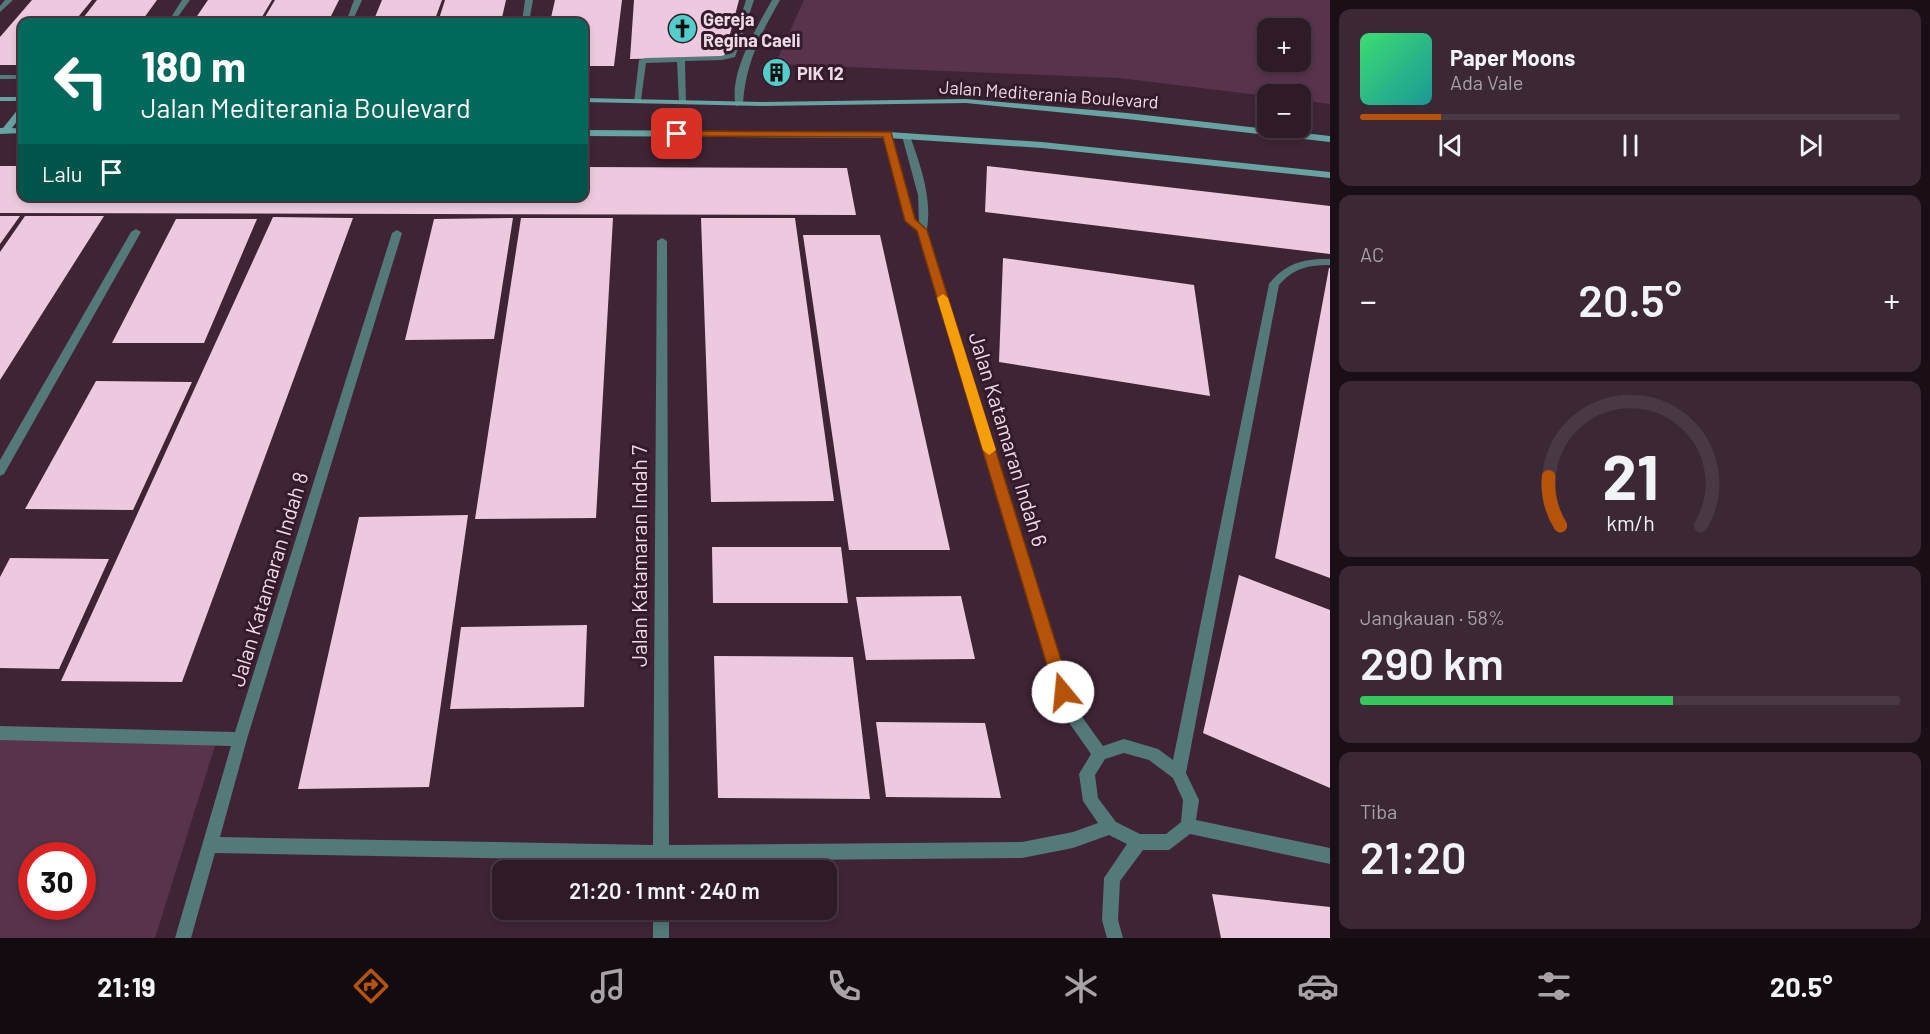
<!DOCTYPE html>
<html lang="id">
<meta charset="utf-8">
<style>
body{margin:0;font-family:Barlow,sans-serif;background:#3b2834;color:#f1f3f6;height:100vh;display:flex;flex-direction:column;font-size:22px;white-space:nowrap}
*{box-sizing:border-box;margin:0}
p{font-size:20px;color:#a7a1a8}
.icon{flex:none;width:33px;height:33px;fill:none;stroke:currentColor;stroke-width:2;stroke-linecap:round;stroke-linejoin:round}
.map{position:relative;flex:1;overflow:hidden}
.sheet{display:flex;flex-direction:column;gap:9px;padding:9px;background:#1a0f16;width:600px}
.sheet>*{flex:none}
.top-card{position:absolute;left:18px;top:18px;width:570px;height:183px;border-radius:12px;box-shadow:0 3px 9px #0003,0 0 0 2px #4a3945;background:#00695c;color:#fff;overflow:hidden}
.buttons{position:absolute;left:1257px;top:18px;display:grid;gap:12px}
.buttons a{display:grid;place-items:center;width:54px;height:54px;border-radius:12px;background:#2f1b28;box-shadow:0 3px 9px #0003,0 0 0 2px #4a3945;font-size:30px}
.speed{position:absolute;left:18px;top:842px;display:flex;gap:12px;font-size:30px;font-weight:700;text-align:center}
.speed>*{display:grid;place-content:center;width:78px;height:78px;border-radius:50%;background:#2f1b28;box-shadow:0 3px 9px #0003,0 0 0 2px #4a3945;line-height:1}
.speed .limit{border:9px solid #d22;background:#fff;color:#111}
.pin{position:absolute;display:grid;place-items:center;width:51px;height:51px;color:#fff;margin:-26px;border-radius:12px;box-shadow:0 3px 9px #0006}
.me{position:absolute;width:66px;margin:-33px;rotate:343deg;stroke-linejoin:round;filter:drop-shadow(0 0 4px #0008)}
.turn{display:flex;align-items:center;gap:21px;height:126px;padding:0 24px;font-size:27px}
.turn .icon{width:78px;height:78px;stroke-width:2.5}
.turn b{display:block;font-size:42px;line-height:51px}
.then{display:flex;align-items:center;height:57px;padding:0 24px;background:#0003;gap:12px;font-size:22px}
.big{font-size:45px;font-weight:600;line-height:1.1}
.sheet .tile{flex:1;display:flex;flex-direction:column;justify-content:center;gap:9px;min-width:0;padding:0 21px;border-radius:12px;background:#3b2834}
.sheet .dial{align-items:center;gap:0}
.dial svg{height:156px;overflow:visible;fill:none;stroke:#4a3945;stroke-width:7;stroke-linecap:round;text-anchor:middle}
.dial text{fill:#f1f3f6;stroke:none}
.song{display:flex;align-items:center;gap:18px}
.cover{width:72px;height:72px;border-radius:9px;background:linear-gradient(135deg,hsl(140 70% 55%),hsl(180 70% 35%))}
.played{height:6px;border-radius:3px;background:linear-gradient(90deg,#b45309 15%,#4a3945 15%)}
.keys{display:flex;justify-content:space-around;direction:ltr}
.heat{display:flex;justify-content:space-between;align-items:center;font-size:33px;direction:ltr}
.charge{height:9px;border-radius:4px;background:linear-gradient(90deg,#34c759 58%,#4a3945 0)}
.trip{position:absolute;left:492px;top:860px;width:345px;height:60px;border-radius:12px;background:#2f1b28;box-shadow:0 3px 9px #0003,0 0 0 2px #4a3945;font-weight:600;line-height:60px;text-align:center}
.tab-bar{display:flex;height:96px;justify-content:space-around;align-items:center;background:#130b10;color:#a7a1a8}
.tab-bar .icon{width:42px;height:42px}
.tab-bar .selected{color:#b45309}
.tab-bar b{font-size:27px;color:#f1f3f6}
main{display:flex;flex:1;min-height:0}
.map>svg:first-child{display:block}
.green{fill:#59334c;fill-rule:evenodd}
.building{fill:#ecc9de}
.lines{fill:none;stroke-linecap:round;stroke-linejoin:round}
.lane{fill:#537978;fill-rule:evenodd}
.street{fill:#537978;fill-rule:evenodd}
.secondary{fill:#65a4a2;fill-rule:evenodd}
.route{fill:#b45309;stroke:#753606;stroke-width:1.5}
.slow{fill:#f59e0b}
.labels{text-anchor:middle;dominant-baseline:central;stroke-width:6;stroke-linejoin:round;paint-order:stroke}
.far-poi-label{font-size:18px;font-weight:bold;fill:#eddbe5;stroke:#341a2b;text-anchor:start}
.far-street-label{font-size:18px;fill:#eddbe5;stroke:#341a2b}
.street-label{font-size:21px;fill:#eddbe5;stroke:#341a2b}
</style>
<main>
<div class="map">
<svg width="1330" height="938" viewBox="0 0 1330 938">
<rect width="100%" height="100%" fill="#3f2435"/>
<!-- green -->
<path class="green" d="M804,0H1330V104L1301,100L1300,94L1267,96L1119,78L775,64ZM1268,28H1300V62H1268Z
M0,736H218L155,938H0ZM32,855H82V906H32Z"/>
<!-- building -->
<path class="building" d="M32,0H92L74,22H22V65H0V37Z
M97,0H157L141,22H80Z
M208,0H272L259,22H193Z
M275,0H339L328,22H262Z
M382,0H442L434,22H373Z
M445,0H506L501,22H438Z
M555,0H622L614,66H584V22H550Z
M634,0H739L724,57L630,59Z
M766,67H785L786,78H766Z
M0,166H22V196H584V167L847,168L856,215L0,213Z
M987,166L1330,206V254L985,212Z
M0,216H20L0,244Z
M25,216H104L0,380V252Z
M273,217L353,218L182,682L61,681Z
M513,218L494,339L405,340L434,219Z
M521,218H613L596,518L475,519Z
M701,218H795L834,501L711,502Z
M176,219H257L204,343H112Z
M803,235H880L950,550H849Z
M1003,258L1194,285L1210,396L999,362Z
M1329,268H1330V578L1275,558Z
M96,381L192,382L133,510L25,509Z
M468,515L429,787L298,789L359,517Z
M712,547H841L848,603H713Z
M10,558L109,559L59,669L0,668V577Z
M1239,575L1330,610V788L1203,733Z
M961,596L975,659L866,660L856,597Z
M587,625L584,707L450,709L461,627Z
M714,656L853,657L870,799L718,798Z
M876,722L985,723L1001,798L886,797Z
M1212,894L1330,907V938H1221Z"/>
<g class="lines">
<!-- lane -->
<path class="lane" d="M746,0H754L735,57L722,60L685,61L686,104L679,102L677,62L646,63L641,100L634,102L639,60L646,58L721,56L729,54Z
M772,0H780C761,33 745,65 743,104L736,106C728,74 757,27 772,0Z"/>
<!-- street -->
<path class="street" d="M5,0H13L0,12V6Z
M182,0H190L174,22H168Z
M354,0H362L352,22H346Z
M525,0H533L529,22H522Z
M0,75H22V79H0Z
M888,132L892,135L914,220L919,223L918,195L902,136L906,133L910,136C921,167 932,197 927,230L1070,692L1080,714L1103,746L1124,739L1158,749L1173,760L1269,284C1285,263 1305,258 1330,259V265C1308,265 1294,268 1279,285L1186,773L1199,800L1196,820L1330,848V864L1190,834L1169,850H1143L1120,881L1118,920L1123,938H1107L1102,920L1104,878L1127,844L1109,835L1073,848L1022,858L669,861V870H653V861L215,853L191,938H175L231,746L0,740V726L235,732L392,233L397,230L402,233L247,739L220,837L653,845L657,241L662,238L667,241L669,845L1022,842L1073,832L1098,823L1083,801L1079,774L1091,754L1070,724L1056,692L918,231L905,221L884,135ZM1124,753L1149,760L1173,778L1183,800L1181,822L1166,834H1140L1116,822L1098,798L1095,775L1105,759Z
M136,229L141,232L4,474L0,476V460L131,232Z
M653,909H669V938H653Z"/>
<!-- secondary -->
<path class="secondary" d="M0,97H22V101H0Z
M584,98L762,102L966,99L1127,113L1330,136V142L1127,119L966,103L762,106L584,102Z
M19,108H22V115L12,128L22,129V133L0,134V128H3Z
M584,130L888,132L1042,142L1330,172V178L1042,148L888,138L584,136Z"/>
</g>
<!-- route -->
<path class="route" d="M677,131L891,132L915,219L927,230L1071,692L1069,697L1063,699L1058,697L1055,692L917,231L905,221L883,137L674,136V132Z"/>
<!-- slow -->
<path class="slow" d="M943,294L948,298L996,450L989,455L983,450L937,298Z"/>
<!-- icons -->
<defs>
<symbol id="church-disc" viewBox="-11 -11 22 22"><circle r="9.5" fill="#53cdca" stroke="#341a2b"/><path d="M-1.2-6h2.4v3.5h3.3v2.4h-3.3V6h-2.4V-.1h-3.3v-2.4h3.3Z" fill="#111"/></symbol>
<symbol id="building-disc" viewBox="-11 -11 22 22"><circle r="9.5" fill="#53cdca" stroke="#341a2b"/><path d="M-4-6H4V6H1V3H-1V6H-4ZM-2.5-4.3h1.7v1.8h-1.7ZM.8-4.3h1.7v1.8H.8ZM-2.5-1h1.7V.8h-1.7ZM.8-1h1.7V.8H.8Z" fill="#111"/></symbol>
</defs>
<g fill-rule="evenodd">
<use href="#church-disc" x="666" y="12" width="33" height="33"/>
<use href="#building-disc" x="760" y="56" width="33" height="33"/>
</g>
<g class="labels">
<!-- far-poi labels -->
<g class="far-poi-label">
<text x="703" y="19">Gereja<tspan x="703" dy="21">Regina Caeli</tspan></text>
<text x="797" y="73">PIK 12</text>
</g>
<!-- far-street labels -->
<g class="far-street-label">
<text transform="translate(1049 94) rotate(4)">Jalan Mediterania Boulevard</text>
</g>
<!-- street labels -->
<g class="street-label">
<text transform="translate(1009 439) rotate(73)">Jalan Katamaran Indah 6</text>
<text transform="translate(638 556) rotate(-90)">Jalan Katamaran Indah 7</text>
<text transform="translate(268 579) rotate(-73)">Jalan Katamaran Indah 8</text>
</g>
</g>
</svg>
<div class="buttons">
<a>+</a>
<a>−</a>
</div>
<div class="speed"><div class="limit">30</div></div>
<div class="pin" style="left:677px;top:134px;background:#d93025"><svg class="icon" aria-label="arrive" viewBox="0 0 24 24"><path d="M6 21V4h12l-3 4 3 4H6"/></svg></div>
<svg class="me" style="left:1063px;top:692px" viewBox="-20 -20 40 40"><circle r="19" fill="#fff"/><path d="M0-13L10 11 0 6-10 11z" fill="#b45309"/></svg>
<div class="trip">21:20 · 1 mnt · 240 m</div>
<div class="top-card">
<div class="turn"><svg class="icon" aria-label="left" viewBox="0 0 24 24"><path d="M17 20v-9H6M10 6l-5 5 5 5"/></svg><div><b>180 m</b>Jalan Mediterania Boulevard</div></div>
<div class="then">Lalu<svg class="icon" aria-label="arrive" viewBox="0 0 24 24"><path d="M6 21V4h12l-3 4 3 4H6"/></svg></div>
</div>
</div>
<section class="sheet">
<div class="tile">
<div class="song"><i class="cover"></i><div><b>Paper Moons</b><p>Ada Vale</p></div></div>
<div class="played"></div>
<div class="keys"><svg class="icon" aria-label="previous" viewBox="0 0 24 24"><path d="M18 5L8 12l10 7zM5 5v14"/></svg><svg class="icon" aria-label="pause" viewBox="0 0 24 24"><path d="M8 5v14M16 5v14"/></svg><svg class="icon" aria-label="next" viewBox="0 0 24 24"><path d="M6 5l10 7-10 7zM19 5v14"/></svg></div>
</div>
<div class="tile"><p>AC</p>
<div class="heat"><a>−</a><b class="big">20.5°</b><a>+</a></div>
</div>
<div class="tile dial"><svg viewBox="0 0 100 80">
<path d="M14 69A42 42 0 1 1 86 69"/>
<path d="M14 69A42 42 0 0 1 8 44" stroke="#b45309"/>
<text x="50" y="56" font-size="32" font-weight="700">21</text>
<text x="50" y="72" font-size="11">km/h</text>
</svg></div>
<div class="tile"><p>Jangkauan · 58%</p><b class="big">290 km</b><div class="charge"></div></div>
<div class="tile"><p>Tiba</p><b class="big">21:20</b></div>
</section>
</main>
<nav class="tab-bar">
<b>21:19</b>
<svg class="icon selected" aria-label="directions" viewBox="0 0 24 24"><path d="M12 3l9 9-9 9-9-9zM9 14v-3h6M13 9l2 2-2 2"/></svg>
<svg class="icon" aria-label="music" viewBox="0 0 24 24"><path d="M9 18V5l10-2v13"/><circle cx="6" cy="18" r="3"/><circle cx="16" cy="16" r="3"/></svg>
<svg class="icon" aria-label="phone" viewBox="0 0 24 24"><path d="M5 4h4l2 5-3 2q2 4 5 5l2-3 5 2v4C11 20 4 13 5 4z"/></svg>
<svg class="icon" aria-label="climate" viewBox="0 0 24 24"><path d="M12 3v18M4 7l16 10M4 17L20 7"/></svg>
<svg class="icon" aria-label="car" viewBox="0 0 24 24"><path d="M5 17H2v-5l4-1 3-4h7l3 4 3 1v5h-3M9 17h6M6 11h13"/><circle cx="7" cy="17" r="2"/><circle cx="17" cy="17" r="2"/></svg>
<svg class="icon" aria-label="filters" viewBox="0 0 24 24"><path d="M4 7h16M4 17h16"/><circle cx="9" cy="7" r="2"/><circle cx="15" cy="17" r="2"/></svg>
<b>20.5°</b>
</nav>
